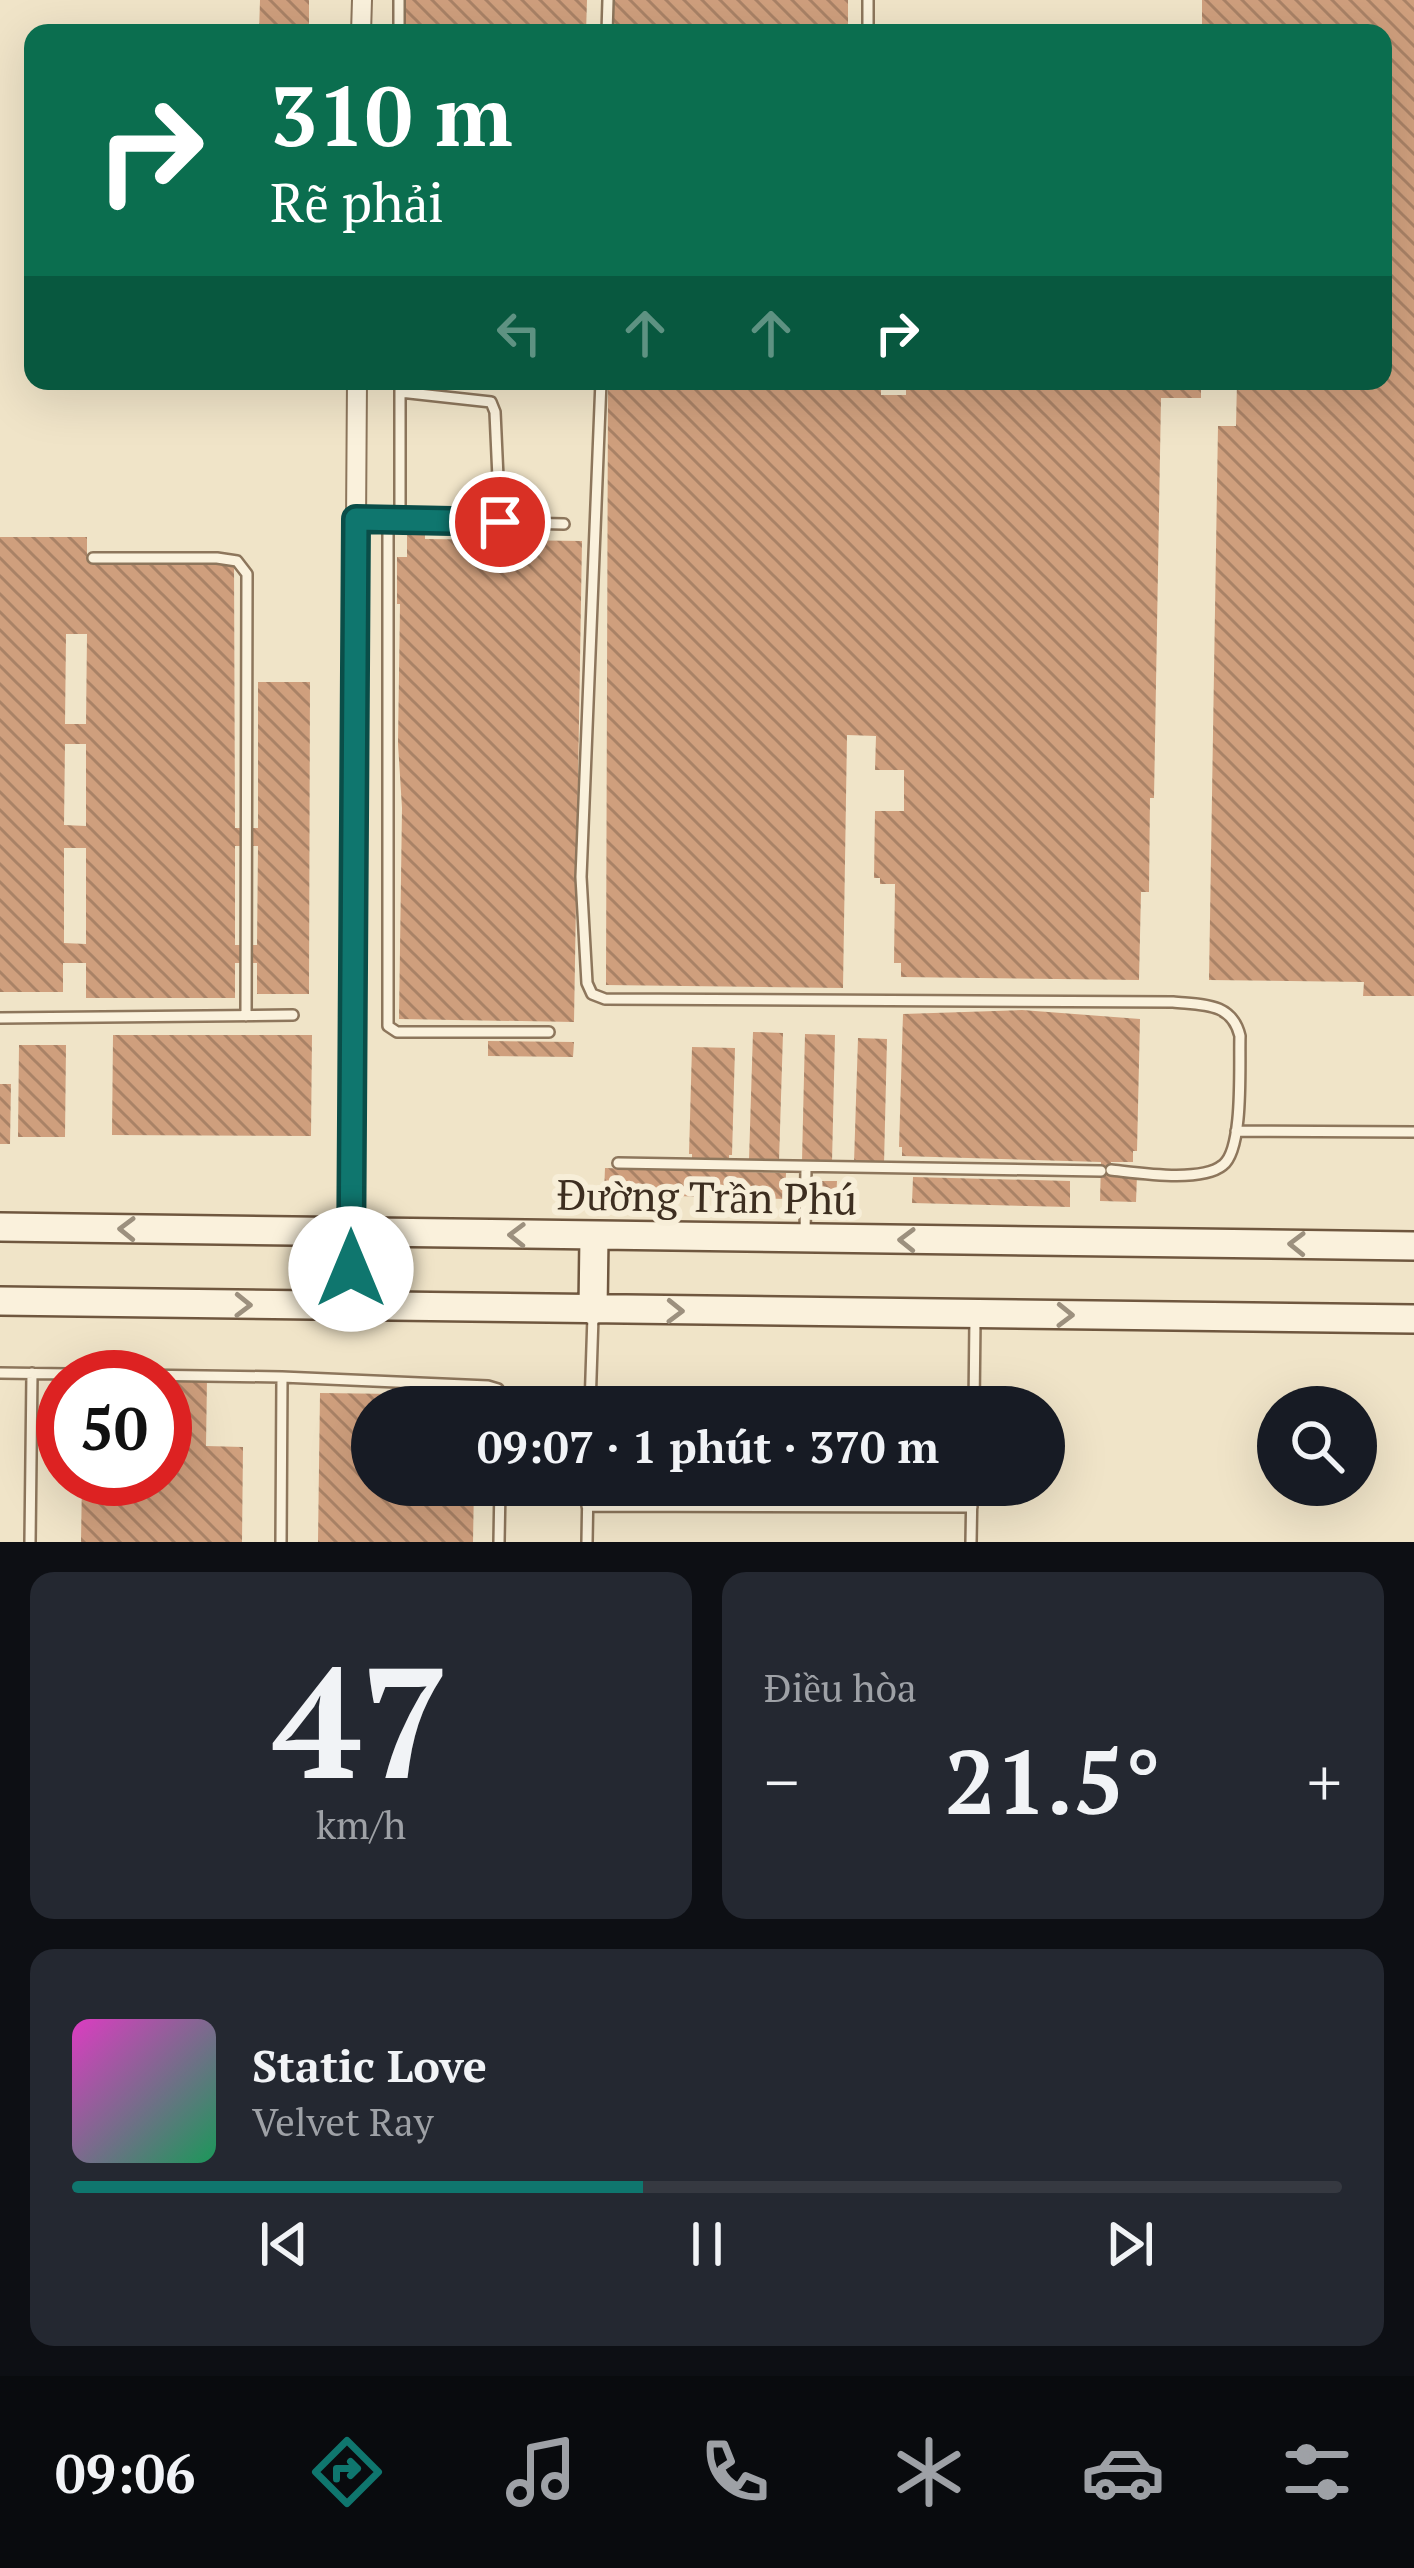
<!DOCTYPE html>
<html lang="vi">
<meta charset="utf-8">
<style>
body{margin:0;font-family:"PT Serif",serif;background:#242831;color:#f1f3f6;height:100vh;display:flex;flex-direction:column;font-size:45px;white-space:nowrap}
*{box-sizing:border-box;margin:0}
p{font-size:39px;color:#9ea1a6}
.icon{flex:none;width:66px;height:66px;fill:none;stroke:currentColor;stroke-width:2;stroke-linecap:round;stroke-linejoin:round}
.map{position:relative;height:1542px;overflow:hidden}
.details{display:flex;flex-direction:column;gap:30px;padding:30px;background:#0d0f14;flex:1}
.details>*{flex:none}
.banner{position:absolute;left:24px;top:24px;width:1368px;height:366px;border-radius:24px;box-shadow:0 12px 48px #0002;background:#0b6e4f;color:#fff;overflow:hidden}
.buttons{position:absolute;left:1257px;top:1386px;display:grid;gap:24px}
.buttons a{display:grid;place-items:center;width:120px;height:120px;border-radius:50%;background:#171b24;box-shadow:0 12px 48px #0002;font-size:60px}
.speed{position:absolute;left:36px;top:1350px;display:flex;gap:24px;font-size:60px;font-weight:700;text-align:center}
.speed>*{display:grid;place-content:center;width:156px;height:156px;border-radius:50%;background:#171b24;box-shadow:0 12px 48px #0002;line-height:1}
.speed .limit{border:18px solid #d22;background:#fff;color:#111}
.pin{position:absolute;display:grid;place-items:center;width:102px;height:102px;color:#fff;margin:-51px;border:6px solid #fff;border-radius:50%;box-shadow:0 3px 12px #0007}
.me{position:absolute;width:132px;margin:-66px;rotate:0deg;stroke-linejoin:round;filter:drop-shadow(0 0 9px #0008)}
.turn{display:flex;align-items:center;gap:42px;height:252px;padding:0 48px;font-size:54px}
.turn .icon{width:156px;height:156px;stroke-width:2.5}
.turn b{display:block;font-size:84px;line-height:102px}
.lanes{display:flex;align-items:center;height:114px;padding:0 48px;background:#0003;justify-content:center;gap:60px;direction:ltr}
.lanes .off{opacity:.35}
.big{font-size:90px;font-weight:600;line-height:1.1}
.details .tile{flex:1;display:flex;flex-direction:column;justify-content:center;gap:18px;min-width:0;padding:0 42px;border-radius:24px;background:#242831}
.details .dial{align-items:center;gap:0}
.dial b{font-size:156px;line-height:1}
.song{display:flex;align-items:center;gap:36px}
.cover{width:144px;height:144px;border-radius:18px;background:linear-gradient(135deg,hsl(310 70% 55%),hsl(150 70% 35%))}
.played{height:12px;border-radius:6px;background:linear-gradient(90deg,#0f766e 45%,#363941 45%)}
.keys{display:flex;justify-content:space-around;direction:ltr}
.heat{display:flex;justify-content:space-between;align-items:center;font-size:66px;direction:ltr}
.details .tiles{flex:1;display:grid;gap:30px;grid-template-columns:1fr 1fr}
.tile:last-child{grid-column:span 2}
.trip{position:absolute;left:351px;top:1386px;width:714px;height:120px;border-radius:60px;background:#171b24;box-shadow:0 12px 48px #0002;font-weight:600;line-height:120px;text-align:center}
.menu{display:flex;height:192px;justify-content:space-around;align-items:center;background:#090b0e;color:#9ea1a6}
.menu .icon{width:84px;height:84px}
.menu .active{color:#0f766e}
.menu b{font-size:54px;color:#f1f3f6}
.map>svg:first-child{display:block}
.building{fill:url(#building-back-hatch);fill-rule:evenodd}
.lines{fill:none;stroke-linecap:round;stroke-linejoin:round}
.lane-casing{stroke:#8d765c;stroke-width:14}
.street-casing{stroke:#8d765c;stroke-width:22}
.secondary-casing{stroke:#6f573f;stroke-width:32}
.lane{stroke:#faf1dc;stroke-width:9}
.street{stroke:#faf1dc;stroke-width:18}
.secondary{stroke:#faf1dc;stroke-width:27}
.oneway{stroke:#9c907e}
.route-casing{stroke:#0a4d48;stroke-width:30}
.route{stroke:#0f766e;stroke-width:21}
.labels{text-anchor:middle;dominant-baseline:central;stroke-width:12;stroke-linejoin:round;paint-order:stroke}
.street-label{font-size:42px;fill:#3d2e20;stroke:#f7eed8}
</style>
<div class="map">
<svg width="1414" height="1542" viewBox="0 0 1414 1542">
<defs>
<pattern id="building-back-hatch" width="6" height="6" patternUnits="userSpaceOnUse" patternTransform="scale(3)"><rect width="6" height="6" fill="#cf9f7d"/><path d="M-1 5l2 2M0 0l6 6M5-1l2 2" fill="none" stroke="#a98266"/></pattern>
</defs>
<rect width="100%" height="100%" fill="#f0e4c8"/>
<!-- building -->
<path class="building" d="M260,0H309V33H259Z
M402,0H587L586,33H401Z
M611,0H848V33H611Z
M1202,0H1414V996H1363L1364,982L1209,980L1218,426H1236L1237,381H1383V33H1202Z
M608,381H881V395H906V381H1161V385L1201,386V398H1161L1154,798H1150L1149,892H1141L1139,980L901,977V963H894L895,884H880V878H874L875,811H904V770H875L876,736L847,735L843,988L606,985Z
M407,532H425V539L582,541L574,1022L399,1019L402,808L398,744L400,604H397V557H407Z
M0,537H87V561L234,563L235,828H258V682H310L309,994H257V963H235V998H86V963H63V992H0ZM66,634H87L86,724H65ZM65,744H86V826L64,825ZM235,846H258L257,945H235ZM64,848H86V944L64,943Z
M1022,1010L1140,1019L1137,1151H1133V1162H1111V1175H1137L1136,1202L1100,1201L1101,1162L902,1156V1147H899L903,1014Z
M753,1032L783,1033L779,1161L749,1160Z
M805,1034L835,1035L832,1162L802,1161Z
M113,1035H312L311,1136L112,1135Z
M858,1038L887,1039L884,1164L854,1163Z
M488,1041L574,1042L573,1057L488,1056Z
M19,1045H66L65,1137H18Z
M692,1047L735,1048L732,1155H729V1160L692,1159V1154H689Z
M0,1084H11L10,1144H0Z
M605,1168L786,1173L785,1199L604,1194Z
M913,1177L1070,1181V1207L912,1203Z
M815,1181H837L836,1200L814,1199Z
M166,1379H207L206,1446L243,1447L242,1542H81L82,1479H165Z
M320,1393L475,1395V1407H372V1485H474L473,1542H318Z"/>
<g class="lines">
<defs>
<path id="lane" d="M399,0V33
M607,33L608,0
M868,33V0
M400,381V520
M601,381L581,877L587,983L592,994L605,999L1173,1002C1202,1005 1232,1002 1240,1036C1239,1064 1244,1149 1223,1165C1201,1183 1139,1173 1111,1170
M400,392L491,402L495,412L500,522
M356,519L564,524
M388,520V1026L397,1032H549
M93,558H217L237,561L247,574L246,1016
M0,1018L293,1015
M1236,1131L1414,1132
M618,1163L1101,1171
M805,1235L806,1168
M0,1373L282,1377
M590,1407L593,1316
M974,1407L975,1319
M587,1506L972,1507
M30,1542L32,1373
M281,1542L282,1377L488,1386L498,1389L502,1407
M499,1542L500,1485
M587,1542L588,1485
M971,1542L972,1485"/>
<path id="street" d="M361,33L362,0
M351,1232L357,381"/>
<path id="secondary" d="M0,1227L1414,1246
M0,1301L1414,1319
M351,1306V1232
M593,1310L594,1237"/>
</defs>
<!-- lane casing -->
<use href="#lane" class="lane-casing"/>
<!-- street casing -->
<use href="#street" class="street-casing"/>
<!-- secondary casing -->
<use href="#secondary" class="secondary-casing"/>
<!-- lane -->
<use href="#lane" class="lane"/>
<!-- street -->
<use href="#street" class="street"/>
<!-- secondary -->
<use href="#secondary" class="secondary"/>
</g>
<!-- one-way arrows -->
<defs><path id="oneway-chevron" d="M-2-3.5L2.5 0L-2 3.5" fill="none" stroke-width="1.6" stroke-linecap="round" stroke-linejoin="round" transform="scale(3)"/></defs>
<g class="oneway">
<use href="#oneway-chevron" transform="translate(127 1229) rotate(-179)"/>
<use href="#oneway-chevron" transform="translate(517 1235) rotate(-179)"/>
<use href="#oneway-chevron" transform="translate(907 1240) rotate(-179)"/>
<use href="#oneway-chevron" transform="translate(1297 1244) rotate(-179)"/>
<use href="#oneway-chevron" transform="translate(243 1305) rotate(1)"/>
<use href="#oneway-chevron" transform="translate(675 1311) rotate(1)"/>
<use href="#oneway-chevron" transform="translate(1065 1315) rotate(1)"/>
</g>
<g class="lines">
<defs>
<path id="route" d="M351,1269L356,519L500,522"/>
</defs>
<!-- route casing -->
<use href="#route" class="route-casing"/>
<!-- route -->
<use href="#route" class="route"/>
</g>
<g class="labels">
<!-- street labels -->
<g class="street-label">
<text transform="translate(707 1196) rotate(1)">Đường Trần Phú</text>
</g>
</g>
</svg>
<div class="buttons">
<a><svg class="icon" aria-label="search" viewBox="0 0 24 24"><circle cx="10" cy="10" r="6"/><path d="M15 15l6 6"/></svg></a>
</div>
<div class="speed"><div class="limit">50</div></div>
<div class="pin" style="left:500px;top:522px;background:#d93025"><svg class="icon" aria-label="arrive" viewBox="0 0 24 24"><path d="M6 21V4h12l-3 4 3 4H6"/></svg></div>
<svg class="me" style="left:351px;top:1269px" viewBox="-20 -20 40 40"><circle r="19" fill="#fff"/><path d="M0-13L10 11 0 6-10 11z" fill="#0f766e"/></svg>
<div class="trip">09:07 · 1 phút · 370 m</div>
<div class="banner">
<div class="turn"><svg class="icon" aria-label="right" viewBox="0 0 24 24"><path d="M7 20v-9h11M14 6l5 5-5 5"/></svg><div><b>310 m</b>Rẽ phải</div></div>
<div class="lanes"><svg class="icon off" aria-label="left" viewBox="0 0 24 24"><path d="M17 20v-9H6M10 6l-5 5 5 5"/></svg><svg class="icon off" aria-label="ahead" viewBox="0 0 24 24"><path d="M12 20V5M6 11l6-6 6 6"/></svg><svg class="icon off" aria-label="ahead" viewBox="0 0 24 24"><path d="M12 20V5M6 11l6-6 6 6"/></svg><svg class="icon" aria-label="right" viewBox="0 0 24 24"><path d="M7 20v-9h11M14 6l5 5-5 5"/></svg></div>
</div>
</div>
<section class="details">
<div class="tiles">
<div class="tile dial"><b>47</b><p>km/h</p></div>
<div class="tile"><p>Điều hòa</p>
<div class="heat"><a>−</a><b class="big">21.5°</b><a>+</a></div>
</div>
<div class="tile">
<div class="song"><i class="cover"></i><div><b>Static Love</b><p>Velvet Ray</p></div></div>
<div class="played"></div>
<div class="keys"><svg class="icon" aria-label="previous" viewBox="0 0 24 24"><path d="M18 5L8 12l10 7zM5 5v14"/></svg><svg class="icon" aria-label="pause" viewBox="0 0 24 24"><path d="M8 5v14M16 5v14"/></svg><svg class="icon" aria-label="next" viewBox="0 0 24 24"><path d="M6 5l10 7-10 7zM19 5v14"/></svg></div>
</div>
</div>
</section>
<nav class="menu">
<b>09:06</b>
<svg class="icon active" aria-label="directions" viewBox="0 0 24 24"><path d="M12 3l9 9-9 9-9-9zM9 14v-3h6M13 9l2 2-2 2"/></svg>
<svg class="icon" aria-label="music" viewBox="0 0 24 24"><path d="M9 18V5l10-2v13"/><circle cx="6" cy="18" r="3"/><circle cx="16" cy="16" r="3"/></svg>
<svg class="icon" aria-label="phone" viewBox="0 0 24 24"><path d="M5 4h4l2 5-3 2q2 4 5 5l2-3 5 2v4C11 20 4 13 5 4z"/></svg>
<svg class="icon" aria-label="climate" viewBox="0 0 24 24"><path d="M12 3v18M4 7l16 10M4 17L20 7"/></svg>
<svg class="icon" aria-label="car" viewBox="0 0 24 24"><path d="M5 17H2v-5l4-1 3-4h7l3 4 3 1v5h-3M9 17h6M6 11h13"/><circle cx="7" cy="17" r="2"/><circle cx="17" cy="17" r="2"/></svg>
<svg class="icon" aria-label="filters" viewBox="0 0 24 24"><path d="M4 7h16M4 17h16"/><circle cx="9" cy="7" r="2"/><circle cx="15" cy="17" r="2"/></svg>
</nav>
